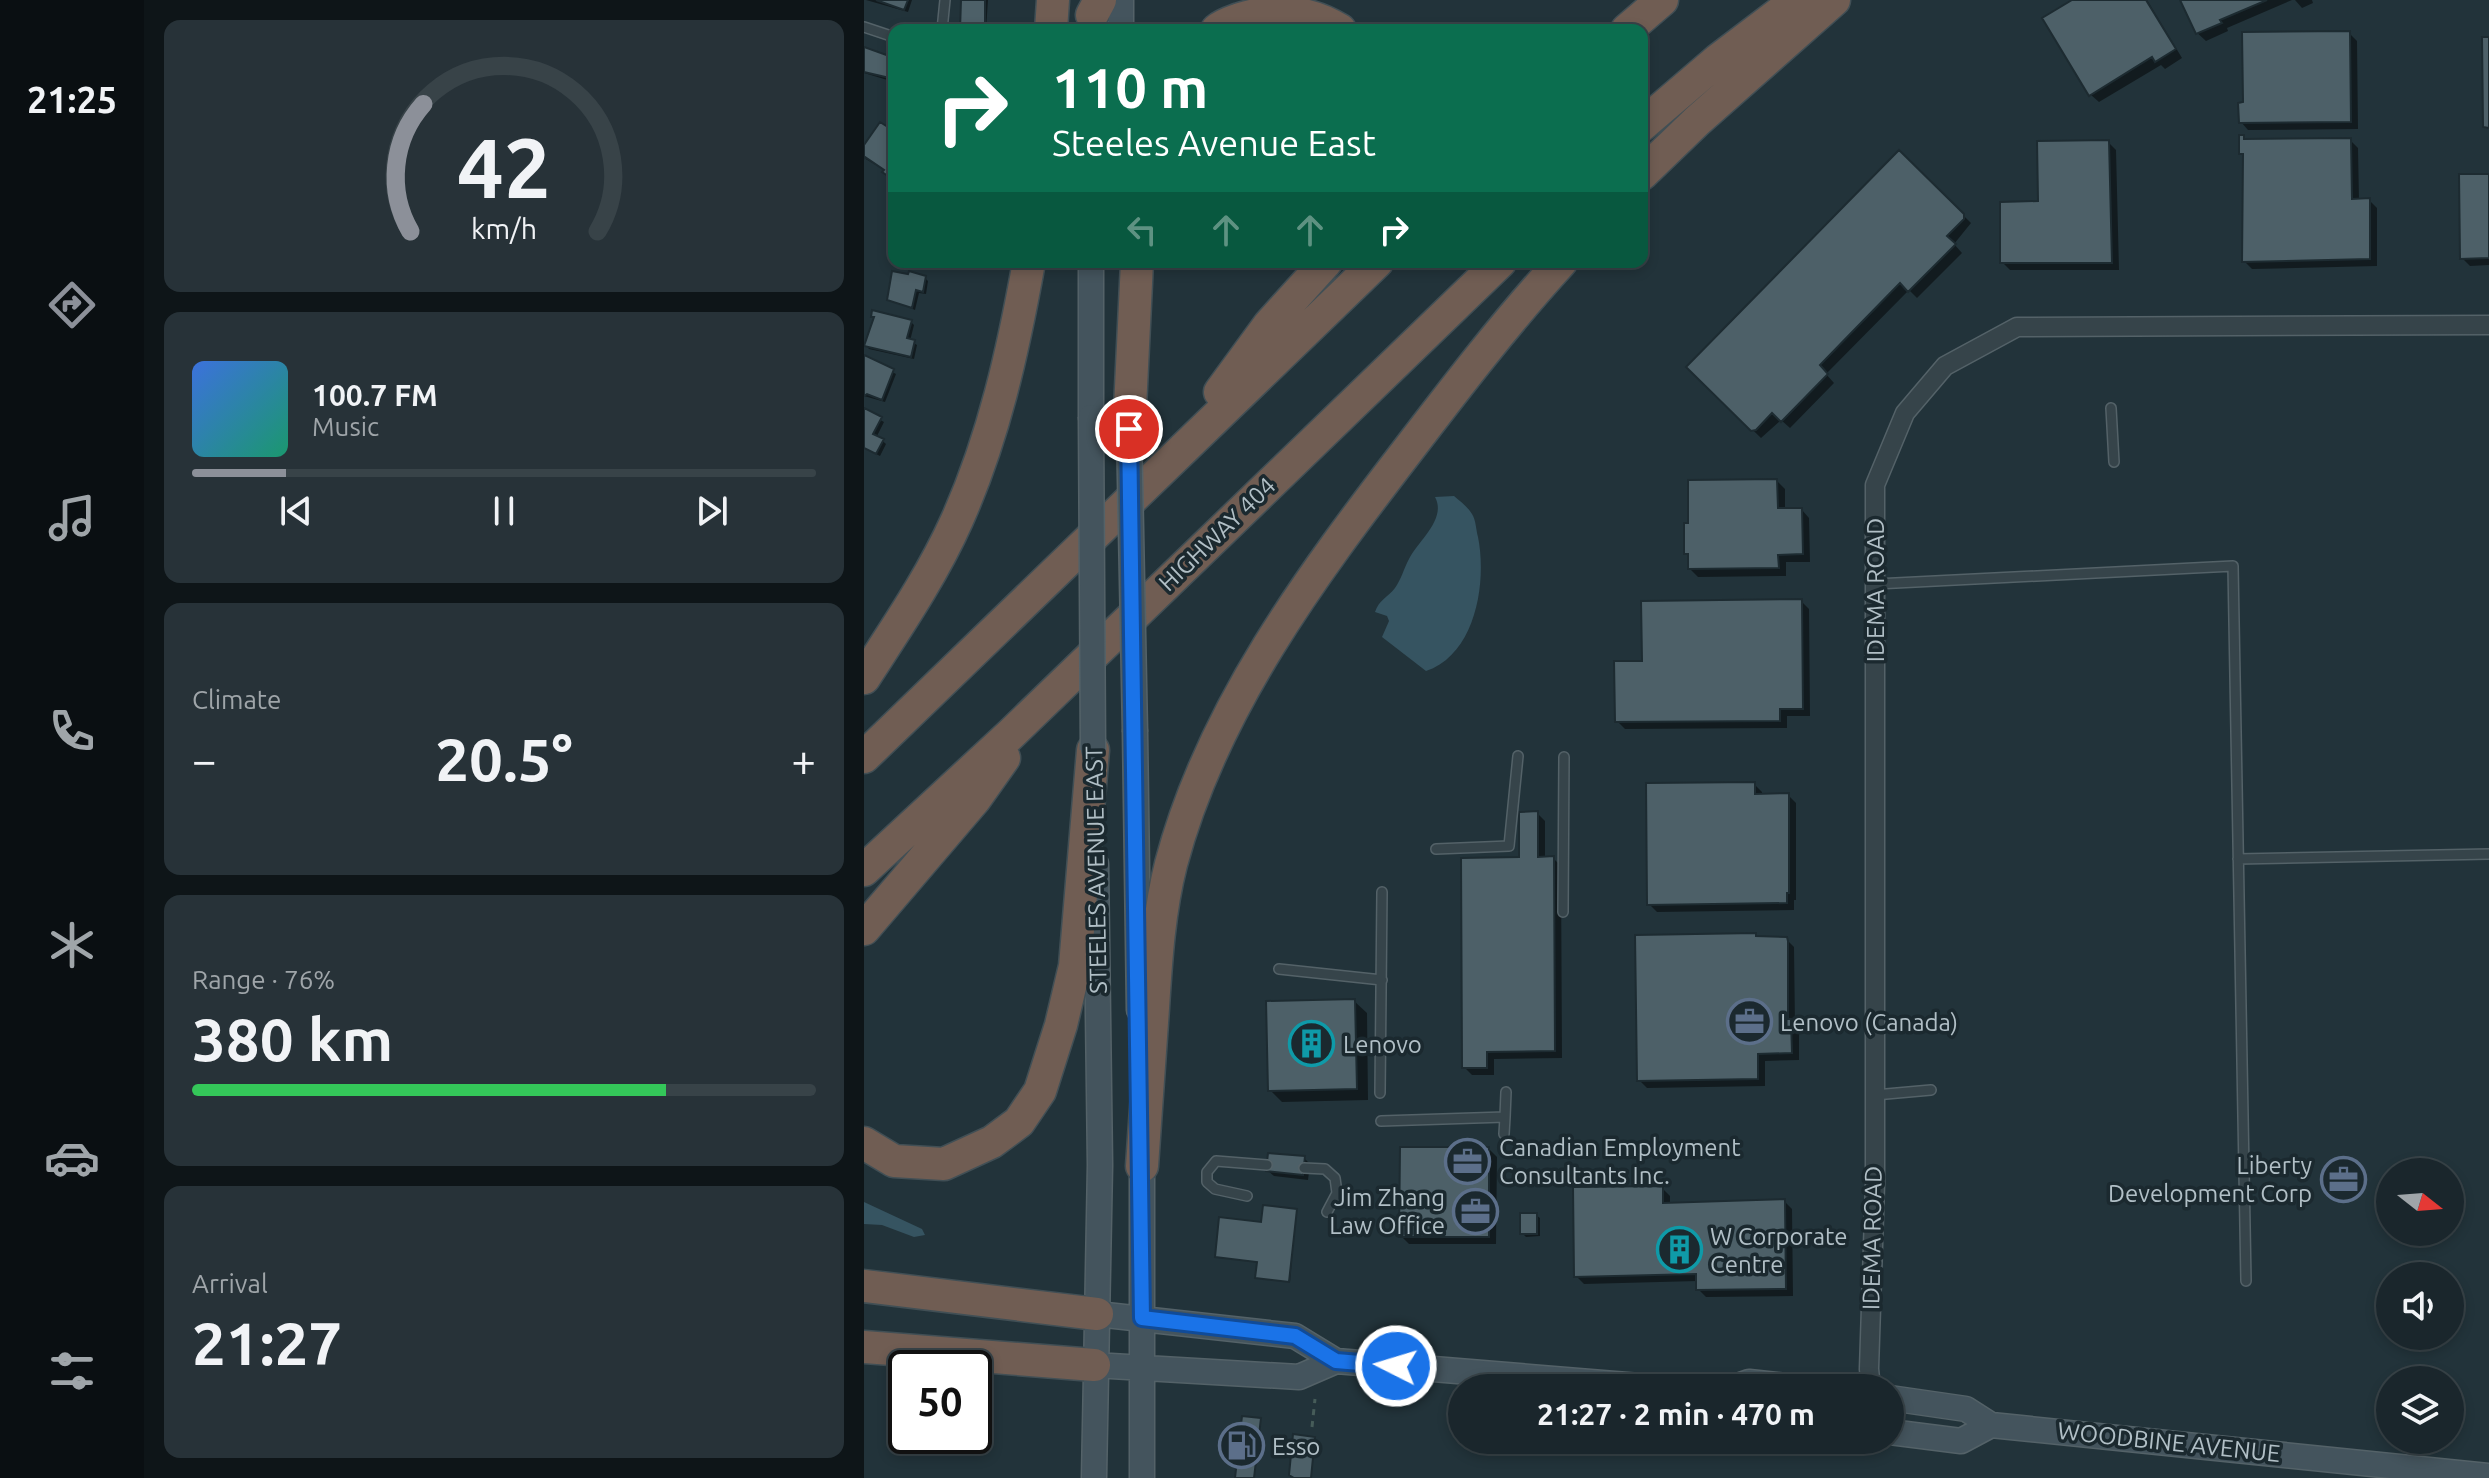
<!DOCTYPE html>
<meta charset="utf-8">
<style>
body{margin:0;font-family:Ubuntu,sans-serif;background:#273238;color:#f1f3f6;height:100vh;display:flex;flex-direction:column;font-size:30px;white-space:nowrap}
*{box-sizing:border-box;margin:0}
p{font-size:26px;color:#9fa5a9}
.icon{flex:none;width:44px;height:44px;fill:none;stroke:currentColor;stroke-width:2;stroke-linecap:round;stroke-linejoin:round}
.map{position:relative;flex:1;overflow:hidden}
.sheet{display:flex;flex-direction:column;gap:20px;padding:20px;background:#0e1518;width:720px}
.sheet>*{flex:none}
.hud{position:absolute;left:24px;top:24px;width:760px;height:244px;border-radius:16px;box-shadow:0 4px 12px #0003,0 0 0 2px #384348;background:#0b6e4f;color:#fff;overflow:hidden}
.needle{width:52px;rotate:107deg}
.buttons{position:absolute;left:1512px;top:1158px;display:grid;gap:16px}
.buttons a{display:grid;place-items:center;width:88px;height:88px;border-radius:50%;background:#1a262c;box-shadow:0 4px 12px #0003,0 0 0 2px #384348;font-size:40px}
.speed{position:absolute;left:24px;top:1350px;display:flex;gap:16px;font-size:40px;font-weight:700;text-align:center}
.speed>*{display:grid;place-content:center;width:104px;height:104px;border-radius:50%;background:#1a262c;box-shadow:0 4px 12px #0003,0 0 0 2px #384348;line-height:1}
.speed .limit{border:4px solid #111;border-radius:12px;background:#fff;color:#111}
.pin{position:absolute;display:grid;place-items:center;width:68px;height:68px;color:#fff;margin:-34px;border:4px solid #fff;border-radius:50%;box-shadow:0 2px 8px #0007}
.me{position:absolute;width:88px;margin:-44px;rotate:275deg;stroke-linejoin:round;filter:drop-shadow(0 0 6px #0008)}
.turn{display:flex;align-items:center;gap:28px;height:168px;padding:0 32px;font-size:36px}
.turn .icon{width:104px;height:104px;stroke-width:2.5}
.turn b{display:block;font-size:56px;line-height:68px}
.lanes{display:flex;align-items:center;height:76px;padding:0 32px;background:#0003;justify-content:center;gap:40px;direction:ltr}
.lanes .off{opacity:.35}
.big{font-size:60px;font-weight:600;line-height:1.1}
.sheet .tile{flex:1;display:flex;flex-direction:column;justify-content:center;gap:12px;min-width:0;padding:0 28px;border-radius:16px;background:#273238}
.sheet .dial{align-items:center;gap:0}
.dial svg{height:208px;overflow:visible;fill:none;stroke:#384348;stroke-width:7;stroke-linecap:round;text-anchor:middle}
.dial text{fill:#f1f3f6;stroke:none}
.song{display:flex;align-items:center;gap:24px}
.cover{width:96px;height:96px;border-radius:12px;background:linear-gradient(135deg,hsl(220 70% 55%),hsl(160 70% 35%))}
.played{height:8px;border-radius:4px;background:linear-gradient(90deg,#8c9099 15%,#384348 15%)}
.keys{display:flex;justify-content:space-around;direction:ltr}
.heat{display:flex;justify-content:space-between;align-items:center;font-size:44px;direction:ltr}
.charge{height:12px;border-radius:6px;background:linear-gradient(90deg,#34c759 76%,#384348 0)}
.trip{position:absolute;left:584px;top:1374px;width:456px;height:80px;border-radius:40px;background:#1a262c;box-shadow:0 4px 12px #0003,0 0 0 2px #384348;font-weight:600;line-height:80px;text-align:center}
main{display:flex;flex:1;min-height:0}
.dock{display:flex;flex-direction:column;width:144px;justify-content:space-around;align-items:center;background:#0a0f12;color:#9fa5a9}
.dock .icon{width:56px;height:56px}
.dock .selected{color:#8c9099}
.dock b{font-size:36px;color:#f1f3f6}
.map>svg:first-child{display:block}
.water{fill:#365461}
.shadow{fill:#0007}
.building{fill:#4d6068;stroke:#1d2b31;stroke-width:2}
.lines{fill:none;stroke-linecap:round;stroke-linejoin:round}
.service-casing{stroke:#546268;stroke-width:12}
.minor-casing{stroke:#546268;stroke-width:21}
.secondary-casing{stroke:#546268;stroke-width:27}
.motorway-casing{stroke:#414f55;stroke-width:35}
.path{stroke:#465c59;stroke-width:3;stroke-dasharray:6 6;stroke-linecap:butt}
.service{stroke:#36444a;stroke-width:9}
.minor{stroke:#36444a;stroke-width:18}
.secondary{stroke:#44545d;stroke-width:24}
.motorway{stroke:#705d53;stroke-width:32}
.secondary-bridge-casing{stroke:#546268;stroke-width:27;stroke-linecap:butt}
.secondary-bridge{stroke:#44545d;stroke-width:24}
.route-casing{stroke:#114b97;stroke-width:20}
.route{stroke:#1a73e8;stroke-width:14}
.labels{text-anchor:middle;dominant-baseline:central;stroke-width:7;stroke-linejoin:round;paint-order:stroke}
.street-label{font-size:24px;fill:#b1bfc6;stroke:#1b292f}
.poi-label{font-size:24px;fill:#b1bfc6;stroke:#1b292f;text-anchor:start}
</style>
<main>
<nav class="dock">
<b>21:25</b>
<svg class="icon selected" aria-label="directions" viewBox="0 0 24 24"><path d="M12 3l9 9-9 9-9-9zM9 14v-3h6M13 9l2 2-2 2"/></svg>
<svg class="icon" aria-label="music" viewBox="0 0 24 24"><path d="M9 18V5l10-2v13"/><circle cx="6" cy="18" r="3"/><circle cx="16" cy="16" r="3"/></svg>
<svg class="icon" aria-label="phone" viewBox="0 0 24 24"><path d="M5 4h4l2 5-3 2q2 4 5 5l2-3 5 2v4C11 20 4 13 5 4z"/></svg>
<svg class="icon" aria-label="climate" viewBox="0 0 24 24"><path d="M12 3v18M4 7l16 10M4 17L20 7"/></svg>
<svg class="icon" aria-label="car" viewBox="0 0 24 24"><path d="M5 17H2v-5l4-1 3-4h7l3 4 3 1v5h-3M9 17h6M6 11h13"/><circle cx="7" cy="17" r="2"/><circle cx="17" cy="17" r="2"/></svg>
<svg class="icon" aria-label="filters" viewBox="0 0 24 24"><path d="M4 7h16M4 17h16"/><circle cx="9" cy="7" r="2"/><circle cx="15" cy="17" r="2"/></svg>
</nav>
<section class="sheet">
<div class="tile dial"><svg viewBox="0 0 100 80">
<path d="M14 69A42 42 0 1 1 86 69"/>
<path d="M14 69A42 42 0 0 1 19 20" stroke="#8c9099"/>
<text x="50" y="56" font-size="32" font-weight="700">42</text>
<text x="50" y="72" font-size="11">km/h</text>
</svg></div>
<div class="tile">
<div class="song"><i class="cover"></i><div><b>100.7 FM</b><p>Music</p></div></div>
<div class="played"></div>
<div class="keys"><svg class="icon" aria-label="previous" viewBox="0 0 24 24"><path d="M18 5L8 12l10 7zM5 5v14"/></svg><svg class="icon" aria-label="pause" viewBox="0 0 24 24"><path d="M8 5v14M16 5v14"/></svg><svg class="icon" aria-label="next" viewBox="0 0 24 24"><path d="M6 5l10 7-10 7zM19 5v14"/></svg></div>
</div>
<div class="tile"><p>Climate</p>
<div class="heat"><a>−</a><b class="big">20.5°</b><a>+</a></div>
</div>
<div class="tile"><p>Range · 76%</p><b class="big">380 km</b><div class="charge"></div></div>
<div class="tile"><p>Arrival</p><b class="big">21:27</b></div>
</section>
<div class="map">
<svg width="1625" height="1478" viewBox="0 0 1625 1478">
<rect width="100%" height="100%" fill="#22333a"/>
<!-- water -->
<path class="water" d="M590,496C596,501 604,507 608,514C612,520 612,530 614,537C623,582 612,654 562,671L518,637L525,621L523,616L511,612C515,600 523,598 531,588C537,580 540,568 545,559C554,541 583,519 571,497Z
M0,1202L58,1229L61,1235L50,1237L18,1225L0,1224Z"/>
<!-- shadow -->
<path class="shadow" d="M2,0H48L44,12Z
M99,0H124L122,30H98Z
M1212,0H1283L1318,58L1301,69L1297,65L1235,102L1227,95Z
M1318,0H1428L1363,28L1364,31L1342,41L1330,30Z
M1431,0H1448L1449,3L1438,8Z
M1485,33L1493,41L1494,129L1384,130L1377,122Z
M0,47L30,58V82L0,73Z
M30,133V175L28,178L22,171L0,158V149Z
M1379,137L1383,141L1486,140L1494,148L1495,201L1505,200L1513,208V266L1388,269L1380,261L1381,157L1377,153Z
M1244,142L1252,150L1255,270H1146L1138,262L1176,203Z
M1035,152L1107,223L1090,244L1098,253L1053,298L1045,290L962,374L970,383L926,428L917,420L897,438L824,367Z
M1625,176V265L1606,266L1598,258Z
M41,262H85L83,270L58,265L57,270L44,267Z
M61,278L64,281L62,294L55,293L51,310L25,299Z
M9,316L47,322L50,325L46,341L53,345L50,359L5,349L2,345L11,319Z
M0,357L32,374L21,402L0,396Z
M0,411L20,422L13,436L22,444L16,456L0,448Z
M913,481L921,489V510H938L945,518L946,562H922V576L834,577L826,569V557L822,553Z
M937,601L945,609L946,716H923V728L761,729L753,721L780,663Z
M890,784L898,792V796L924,795L932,803V900H930V910L793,912L785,904Z
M673,813L681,821V858H689L697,866L698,1058L630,1059V1075H608L600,1067L657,859Z
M892,935L895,938L922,939L930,947L931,1026L935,1029V1060L901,1061V1086L783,1088L775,1080Z
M490,1001L503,1013L504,1100L418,1102L406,1090Z
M625,1149L633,1157L632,1244H545L537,1236Z
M440,1158L446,1164L444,1180L410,1176L404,1171Z
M798,1188L806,1196V1205L920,1201L928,1209L929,1296L842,1297L834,1289V1281L720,1284L712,1276Z
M432,1211L426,1282L394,1278L395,1262L353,1257L399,1224Z
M672,1215L676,1218V1236L662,1237L658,1233Z"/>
<!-- building -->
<path class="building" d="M12,0H44L40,10Z
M97,0H121V30H96Z
M1208,0H1282L1312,49L1291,62L1288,57L1225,96L1178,18Z
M1316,0H1403L1356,20L1358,23L1332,34Z
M1486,31L1487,122L1375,123L1374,103L1379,102L1378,32Z
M1618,37H1625V128L1619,127Z
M0,47L28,57L30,54V79L0,72Z
M16,122L30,131V168L24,176L18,172L20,170L1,157L0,159V145Z
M1375,135H1380V139L1487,138L1488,199L1506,198V259L1378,262L1379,154H1375Z
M1245,140L1248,263H1136V202L1174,201L1173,141Z
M1035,150L1100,214V219L1083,236L1092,244L1044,292L1036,283L992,328L956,365L964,374L917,422L908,413L892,430L887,431L822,367Z
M1595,174H1625V258L1596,259Z
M39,262H81L80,268L55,263L54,268L38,265Z
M28,271L44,274L45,271L62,276L59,292L52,290L48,308L23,300Z
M8,310L48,320L43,338L51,340L47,357L0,346L10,317H7Z
M0,355L30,369L18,400L3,394L0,396Z
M0,408L18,417L9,434L20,439L12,454L0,448Z
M913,479L914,508H938L939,554L914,555L915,568L824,569V554H820V523H824V480Z
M938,599L939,709H916V721L751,722L750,661H778L777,601Z
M891,782V794L925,793V893H923V903L783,905L782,783Z
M674,811V857L690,856L691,1051L623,1052V1068H598L597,858L655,857V812Z
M892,933V936L923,937L924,941V1019H927L928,1053L894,1054V1079L773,1081L771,935Z
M491,999L493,1089L404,1091L402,1001Z
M536,1147H625V1237H535Z
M404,1153L441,1156L439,1175L402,1171Z
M799,1186V1203L921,1199L922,1289L832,1290V1274L710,1277L709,1187Z
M399,1205L433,1209L425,1282L391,1278L393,1262L351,1257L355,1217L397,1222Z
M656,1213H673V1234H656Z
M378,1416L397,1418L390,1478H371Z
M429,1434L451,1437L447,1478H430L425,1475Z"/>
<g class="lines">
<defs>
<path id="service" d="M0,27L30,37
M78,30L81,0
M1247,408L1250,462
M1012,584L1369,566L1382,1281
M572,849L645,846L654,756
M1374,859L1625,854
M699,912L700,757
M415,969L518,980
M516,1093L518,892
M1011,1095L1067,1090
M641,1117L642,1092
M517,1121L641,1117L640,1134
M440,1168L461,1169L471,1178L473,1193L463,1212
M383,1196L351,1189L343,1182V1172L352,1161L403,1165"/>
<path id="minor" d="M1007,1388L1005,1369L1011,1184V485L1041,413L1081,366L1153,327L1625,325"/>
<path id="secondary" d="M257,0V30
M227,417V262
M271,732L275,1010
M278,1151V1478
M233,1314L431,1336L472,1361L800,1388
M230,1365L435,1377L472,1361
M868,1388L885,1382L941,1388
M1026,1398L1102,1409L1127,1425L1625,1476
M1026,1432L1097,1441L1127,1425
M230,1478L236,1165L232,864"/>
<path id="motorway" d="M228,15L236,0
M187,30L189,0
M353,30C360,24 368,22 376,19C411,8 445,11 476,30
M763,30L798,0
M778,125L854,60L933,0
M778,174L833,121L970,0
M356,392L405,325L462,262
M265,429L273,262
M0,678C33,627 68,576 93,520C130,437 149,351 165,262
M0,757L513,262
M0,870L147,734L636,262
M0,929L111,799L140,758
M0,1143L30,1161L80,1164L128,1142L155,1122L176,1091L197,1025L211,966L229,750
M278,1166C282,1113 285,1061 289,1008C292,960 295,911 307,864C348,709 447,576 544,450C593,386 642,322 697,262
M0,1286L233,1314
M0,1347L230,1365"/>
</defs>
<!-- service casing -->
<use href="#service" class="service-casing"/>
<!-- minor casing -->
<use href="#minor" class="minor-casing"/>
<!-- secondary casing -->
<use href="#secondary" class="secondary-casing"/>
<!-- motorway casing -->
<use href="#motorway" class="motorway-casing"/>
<!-- path -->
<path class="path" d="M448,1427L451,1399"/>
<!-- service -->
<use href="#service" class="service"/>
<!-- minor -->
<use href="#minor" class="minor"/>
<!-- secondary -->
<use href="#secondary" class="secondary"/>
<!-- motorway -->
<use href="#motorway" class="motorway"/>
<defs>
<path id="secondary-bridge" d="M227,417L229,750
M265,429L271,732"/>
</defs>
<!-- secondary-bridge casing -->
<use href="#secondary-bridge" class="secondary-bridge-casing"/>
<!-- secondary-bridge -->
<use href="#secondary-bridge" class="secondary-bridge"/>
</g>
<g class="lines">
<defs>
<path id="route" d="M265,429L278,1318L431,1336L472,1361L532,1366"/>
</defs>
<!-- route casing -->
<use href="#route" class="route-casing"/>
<!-- route -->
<use href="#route" class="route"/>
</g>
<!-- icons -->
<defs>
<symbol id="office-ring" viewBox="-11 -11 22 22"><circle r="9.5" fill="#1b292f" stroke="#5c6f8a" stroke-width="1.5"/><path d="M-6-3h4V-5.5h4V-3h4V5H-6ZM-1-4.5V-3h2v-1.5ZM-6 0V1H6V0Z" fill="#5c6f8a"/></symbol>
<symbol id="building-ring" viewBox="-11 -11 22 22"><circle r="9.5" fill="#1b292f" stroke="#0f9aa8" stroke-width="1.5"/><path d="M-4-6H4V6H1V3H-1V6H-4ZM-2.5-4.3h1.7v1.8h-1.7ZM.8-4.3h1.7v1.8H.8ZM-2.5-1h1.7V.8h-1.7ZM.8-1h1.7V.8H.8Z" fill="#0f9aa8"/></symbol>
<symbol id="fuel-ring" viewBox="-11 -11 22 22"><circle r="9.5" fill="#1b292f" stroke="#5c6f8a" stroke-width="1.5"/><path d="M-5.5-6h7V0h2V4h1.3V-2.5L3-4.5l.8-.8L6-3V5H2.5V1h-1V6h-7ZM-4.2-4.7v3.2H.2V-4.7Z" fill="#5c6f8a"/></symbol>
</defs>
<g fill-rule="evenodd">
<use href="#office-ring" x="860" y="996" width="51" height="51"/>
<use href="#building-ring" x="422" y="1018" width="51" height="51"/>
<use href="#office-ring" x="578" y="1136" width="51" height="51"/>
<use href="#office-ring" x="1454" y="1154" width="51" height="51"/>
<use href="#office-ring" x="586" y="1186" width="51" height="51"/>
<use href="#building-ring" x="790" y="1224" width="51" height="51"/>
<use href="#fuel-ring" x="352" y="1420" width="51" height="51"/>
</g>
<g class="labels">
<!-- street labels -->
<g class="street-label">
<text transform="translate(353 534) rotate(-44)">HIGHWAY 404</text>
<text transform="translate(1011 590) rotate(-90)">IDEMA ROAD</text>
<text transform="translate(232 870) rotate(-91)">STEELES AVENUE EAST</text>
<text transform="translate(1008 1238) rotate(-89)">IDEMA ROAD</text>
<text transform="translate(1305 1442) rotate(6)">WOODBINE AVENUE</text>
</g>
<!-- poi labels -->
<g class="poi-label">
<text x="916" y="1022">Lenovo (Canada)</text>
<text x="479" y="1044">Lenovo</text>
<text x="635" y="1147">Canadian Employment<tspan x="635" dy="28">Consultants Inc.</tspan></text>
<text x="1448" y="1165" text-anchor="end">Liberty<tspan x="1448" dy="28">Development Corp</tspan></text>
<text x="581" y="1197" text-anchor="end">Jim Zhang<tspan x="581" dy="28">Law Office</tspan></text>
<text x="846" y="1236">W Corporate<tspan x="846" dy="28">Centre</tspan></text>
<text x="408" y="1446">Esso</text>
</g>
</g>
</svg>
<div class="buttons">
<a><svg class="needle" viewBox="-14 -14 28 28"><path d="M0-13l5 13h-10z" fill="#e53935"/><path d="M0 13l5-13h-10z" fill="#9fa5a9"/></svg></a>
<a><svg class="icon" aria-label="sound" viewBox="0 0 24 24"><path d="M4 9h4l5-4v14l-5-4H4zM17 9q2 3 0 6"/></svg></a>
<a><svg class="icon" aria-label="layers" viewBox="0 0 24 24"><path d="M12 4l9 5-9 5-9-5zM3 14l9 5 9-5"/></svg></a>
</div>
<div class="speed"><div class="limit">50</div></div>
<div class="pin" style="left:265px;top:429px;background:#d93025"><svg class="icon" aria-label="arrive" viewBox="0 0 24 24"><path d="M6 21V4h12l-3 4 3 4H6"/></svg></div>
<svg class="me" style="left:532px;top:1366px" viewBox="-20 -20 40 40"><circle r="17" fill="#1a73e8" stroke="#fff" stroke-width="3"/><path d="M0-11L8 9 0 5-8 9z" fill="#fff"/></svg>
<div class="trip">21:27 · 2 min · 470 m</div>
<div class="hud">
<div class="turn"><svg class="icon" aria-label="right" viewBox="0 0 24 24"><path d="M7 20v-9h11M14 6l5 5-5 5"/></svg><div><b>110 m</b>Steeles Avenue East</div></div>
<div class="lanes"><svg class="icon off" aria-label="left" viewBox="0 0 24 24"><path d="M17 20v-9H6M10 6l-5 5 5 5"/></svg><svg class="icon off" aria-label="ahead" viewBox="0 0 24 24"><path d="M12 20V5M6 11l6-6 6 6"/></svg><svg class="icon off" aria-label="ahead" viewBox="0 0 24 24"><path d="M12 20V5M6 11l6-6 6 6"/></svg><svg class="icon" aria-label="right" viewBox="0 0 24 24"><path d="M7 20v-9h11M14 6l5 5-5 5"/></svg></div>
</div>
</div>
</main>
